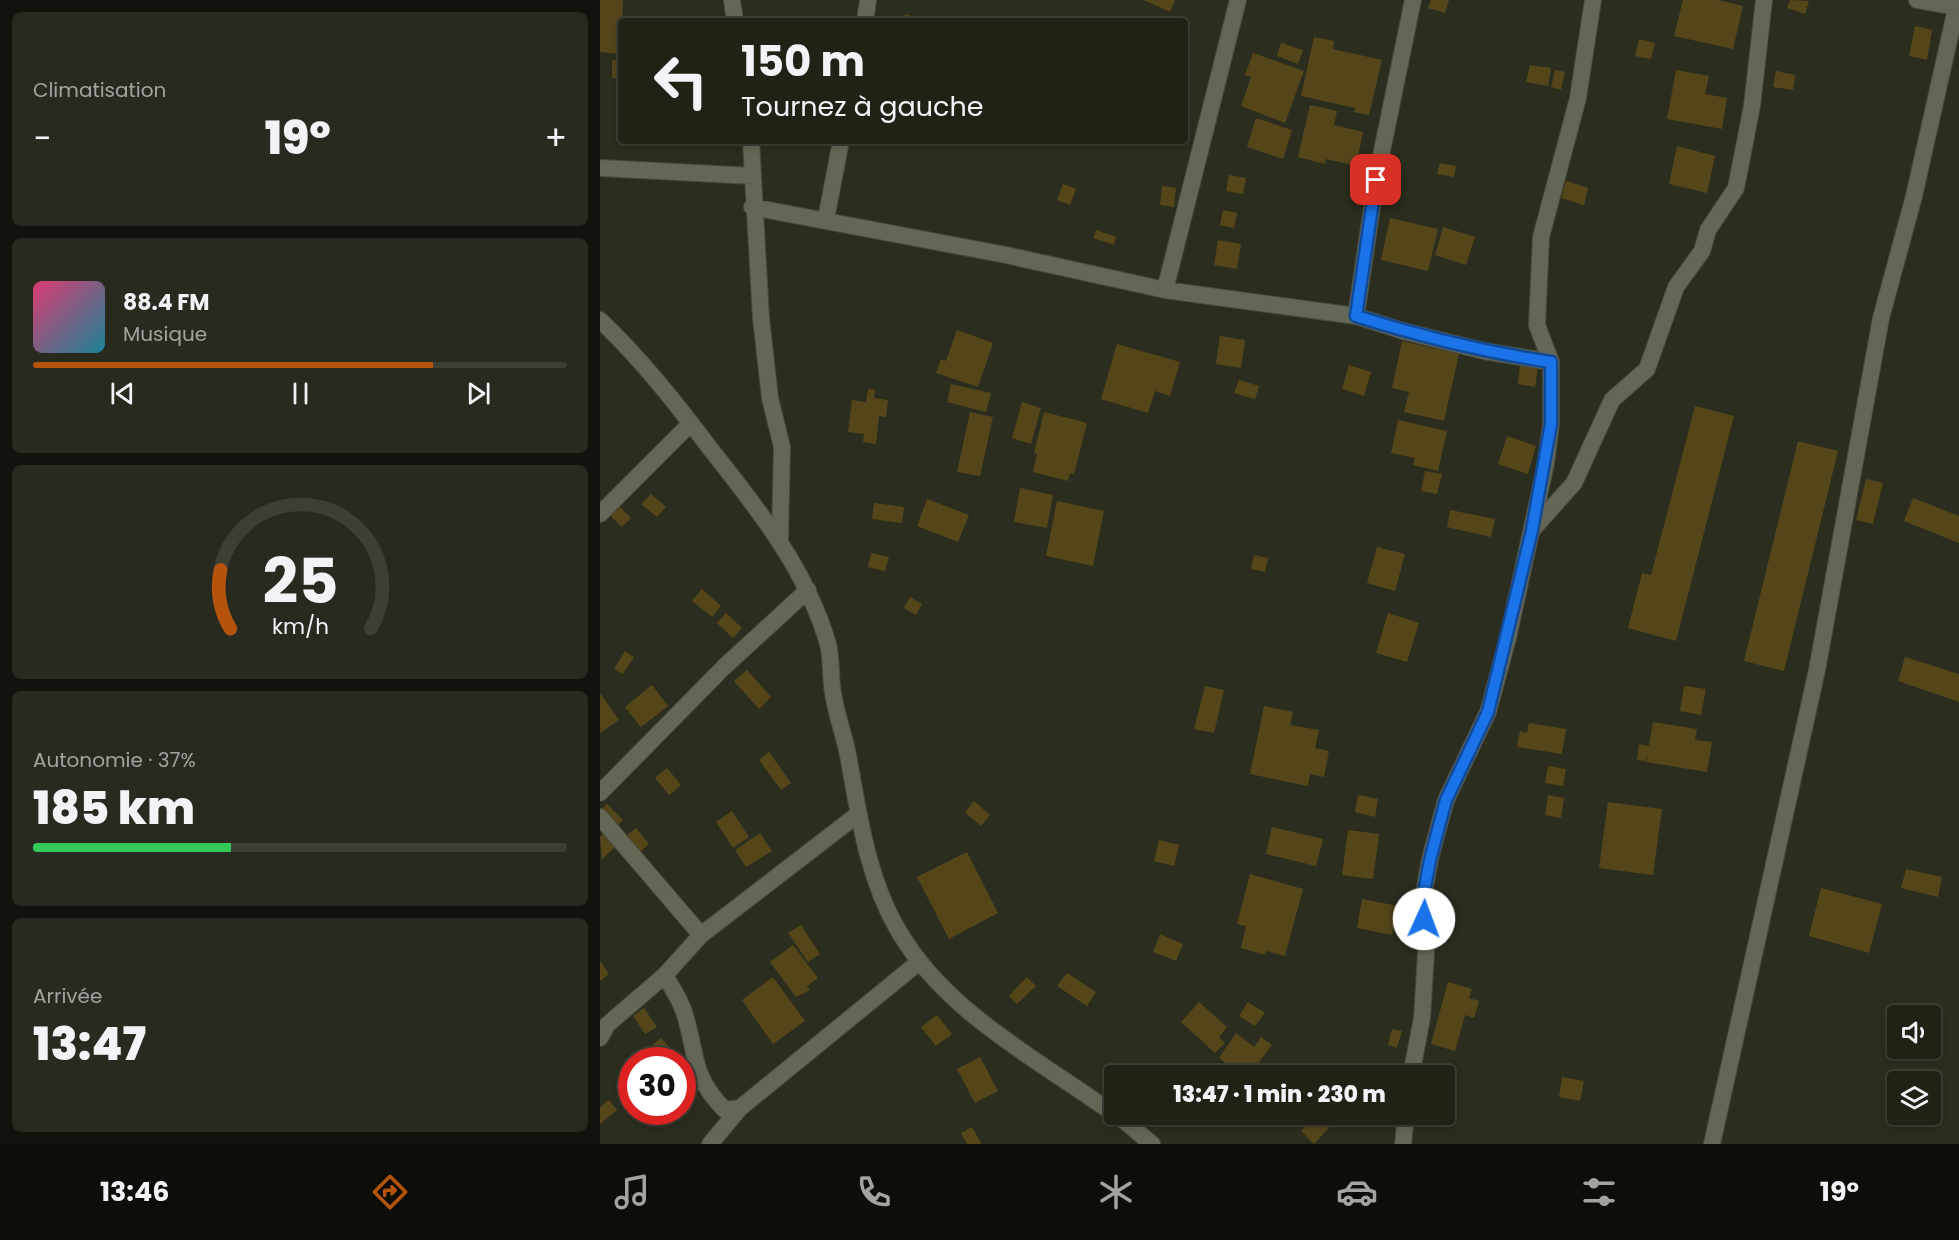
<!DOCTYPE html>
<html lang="fr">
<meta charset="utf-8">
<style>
body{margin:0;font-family:Poppins,sans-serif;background:#282a1f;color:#f1f3f6;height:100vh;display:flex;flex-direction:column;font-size:22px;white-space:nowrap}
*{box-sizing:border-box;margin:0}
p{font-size:20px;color:#a2a4a1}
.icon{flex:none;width:33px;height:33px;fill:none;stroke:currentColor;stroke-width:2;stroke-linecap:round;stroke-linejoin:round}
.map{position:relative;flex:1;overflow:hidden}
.side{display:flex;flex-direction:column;gap:12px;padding:12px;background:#12130c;width:600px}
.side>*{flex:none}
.guide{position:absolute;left:18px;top:18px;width:570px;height:126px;border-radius:6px;box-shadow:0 3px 9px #0003,0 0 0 2px #3d3f35;background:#202216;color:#f1f3f6;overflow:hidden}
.tools{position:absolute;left:1287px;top:1005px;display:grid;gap:12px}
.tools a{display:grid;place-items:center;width:54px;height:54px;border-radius:6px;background:#202216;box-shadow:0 3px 9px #0003,0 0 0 2px #3d3f35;font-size:30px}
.speed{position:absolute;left:18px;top:1047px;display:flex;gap:12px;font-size:30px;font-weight:700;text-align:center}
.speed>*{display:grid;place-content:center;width:78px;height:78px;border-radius:50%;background:#202216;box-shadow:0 3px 9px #0003,0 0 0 2px #3d3f35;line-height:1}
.speed .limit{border:9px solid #d22;background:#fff;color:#111}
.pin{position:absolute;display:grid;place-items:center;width:51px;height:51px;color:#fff;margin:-26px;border-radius:12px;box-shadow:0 3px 9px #0006}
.me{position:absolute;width:66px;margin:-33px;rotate:2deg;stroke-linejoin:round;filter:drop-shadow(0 0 4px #0008)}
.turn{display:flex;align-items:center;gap:21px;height:126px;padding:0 24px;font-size:27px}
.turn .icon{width:78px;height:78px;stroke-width:2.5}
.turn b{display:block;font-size:42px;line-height:51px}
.big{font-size:45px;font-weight:800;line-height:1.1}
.side .tile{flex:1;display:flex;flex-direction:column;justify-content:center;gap:9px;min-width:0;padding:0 21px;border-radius:9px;background:#282a1f}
.side .dial{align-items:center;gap:0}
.dial svg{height:156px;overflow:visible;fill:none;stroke:#3d3f35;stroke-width:7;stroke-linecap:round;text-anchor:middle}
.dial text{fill:#f1f3f6;stroke:none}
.song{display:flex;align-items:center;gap:18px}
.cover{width:72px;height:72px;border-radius:9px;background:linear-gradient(135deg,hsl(340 70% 55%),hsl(190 70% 35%))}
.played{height:6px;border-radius:3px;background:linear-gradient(90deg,#b45309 75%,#3d3f35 75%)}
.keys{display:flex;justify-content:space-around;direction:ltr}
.heat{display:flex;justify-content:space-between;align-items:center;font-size:33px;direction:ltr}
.charge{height:9px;border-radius:4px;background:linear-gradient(90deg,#34c759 37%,#3d3f35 0)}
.trip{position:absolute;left:504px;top:1065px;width:351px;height:60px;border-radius:6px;background:#202216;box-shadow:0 3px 9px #0003,0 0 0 2px #3d3f35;font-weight:800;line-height:60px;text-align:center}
.menu{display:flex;height:96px;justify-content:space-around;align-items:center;background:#0d0e09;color:#a2a4a1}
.menu .icon{width:42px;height:42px}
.menu .selected{color:#b45309}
.menu b{font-size:27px;color:#f1f3f6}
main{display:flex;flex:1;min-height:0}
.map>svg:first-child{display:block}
.building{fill:#55461a}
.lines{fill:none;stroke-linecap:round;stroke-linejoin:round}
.minor-casing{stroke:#484a3d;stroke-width:18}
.minor{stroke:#656756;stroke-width:16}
.route-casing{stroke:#114b97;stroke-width:15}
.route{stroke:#1a73e8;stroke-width:10}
</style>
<main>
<section class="side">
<div class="tile"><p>Climatisation</p>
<div class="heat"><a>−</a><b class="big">19°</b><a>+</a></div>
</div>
<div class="tile">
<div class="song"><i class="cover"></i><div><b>88.4 FM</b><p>Musique</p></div></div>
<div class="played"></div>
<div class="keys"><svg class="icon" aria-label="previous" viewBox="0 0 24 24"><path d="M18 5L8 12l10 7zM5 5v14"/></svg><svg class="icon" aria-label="pause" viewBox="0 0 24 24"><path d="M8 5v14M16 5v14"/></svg><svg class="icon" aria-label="next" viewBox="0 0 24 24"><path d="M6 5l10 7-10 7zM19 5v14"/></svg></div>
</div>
<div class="tile dial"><svg viewBox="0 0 100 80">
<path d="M14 69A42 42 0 1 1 86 69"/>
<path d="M14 69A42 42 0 0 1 9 39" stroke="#b45309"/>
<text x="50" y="56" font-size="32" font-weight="700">25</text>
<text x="50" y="72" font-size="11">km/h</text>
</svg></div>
<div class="tile"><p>Autonomie · 37%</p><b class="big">185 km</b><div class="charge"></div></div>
<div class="tile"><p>Arrivée</p><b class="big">13:47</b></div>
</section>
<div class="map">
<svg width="1359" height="1144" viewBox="0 0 1359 1144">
<rect width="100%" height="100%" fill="#2b2e1e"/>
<!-- building -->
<path class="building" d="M0,0H23L21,54L0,52Z
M544,0H575L570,12Z
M831,0H849L845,13L828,8Z
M1083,0H1118L1143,6L1133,49L1074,36Z
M1190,0L1209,1L1205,14L1187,8Z
M305,14L325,21H303Z
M1315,26L1332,30L1327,60L1309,56Z
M714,37L734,41L733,49L782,60L769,115L754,112L755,108L701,96Z
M1039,39L1055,43L1051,59L1035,56Z
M681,43L703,50L698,64L677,56Z
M653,53L704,71L685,123L641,106L651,77L645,75Z
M12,60L21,61V78H12Z
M930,65L951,68L948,86L926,82Z
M955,70L965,72L961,90L951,87Z
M1076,70L1109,76L1105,94L1127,98L1122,129L1067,119Z
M1176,71L1195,75L1193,90L1173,87Z
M710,105L737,111L734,125L763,132L756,166L726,159L725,164L698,157Z
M656,118L692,130L683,159L647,147Z
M1077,146L1115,156L1107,193L1069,184Z
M840,163L856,166L854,177L837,174Z
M629,175L646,178L643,194L626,191Z
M966,181L988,188L984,205L961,198Z
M463,184L476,189L470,205L457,200Z
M562,186L576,188L574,207L560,205Z
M623,210L637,213L634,228L620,225Z
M790,218L838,229L828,271L781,260Z
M843,227L875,237L866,265L835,255Z
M496,230L516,237L514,245L493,238Z
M618,240L641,244L637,269L614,265Z
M357,330L393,343L378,387L336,373L341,359L346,361Z
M620,336L645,340L641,368L616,364Z
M802,341L859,354L844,421L804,412L809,392L792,388Z
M517,344L580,362L570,396L555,391L548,413L501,399Z
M920,364L938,367L935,387L918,384Z
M749,365L771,372L764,396L742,389Z
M639,380L659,386L655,399L634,393Z
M351,384L391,393L386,412L347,402Z
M268,389L275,390L274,398L288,400L286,417L279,416L276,444L263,442L264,434L248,432L252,400L266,402Z
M422,402L441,408L431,444L412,438Z
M1095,406L1134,416L1076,641L1028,628L1042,573L1051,575Z
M370,412L393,417L380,476L357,472Z
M444,412L487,423L474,474L470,473L468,481L433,472L437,454L434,453Z
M798,420L847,431L838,471L813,465L815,458L791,453Z
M907,436L936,446L928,474L898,464Z
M1198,441L1238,451L1184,671L1144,661Z
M825,471L842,474L837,494L821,491Z
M1266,479L1283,483L1273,524L1256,520Z
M420,488L453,495L447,528L414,522Z
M51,494L66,507L57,517L41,504Z
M1313,498L1359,516V543L1304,521Z
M327,499L369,515L358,542L317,526Z
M457,501L504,511L493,566L446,556Z
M15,502L31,518L22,527L6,512Z
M274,503L304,507L302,523L272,519Z
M850,510L895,519L891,537L847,527Z
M777,547L805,554L795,591L767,583Z
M271,553L289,557L285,571L268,567Z
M654,555L668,558L665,572L651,569Z
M102,589L121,606L112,617L92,601Z
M310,597L322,604L316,615L304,608Z
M126,613L142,628L133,638L117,623Z
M788,613L819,623L807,662L776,653Z
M25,651L34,657L23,674L14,669Z
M1305,657L1359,674V702L1298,681Z
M147,670L171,697L159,709L134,681Z
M52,685L68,706L41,727L25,707Z
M605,686L624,690L614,733L594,729Z
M1084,686L1106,689L1101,715L1080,711Z
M0,693L19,720L0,733Z
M664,706L693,712L690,725L719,730L715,748L729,751L724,777L710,774L708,786L650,774Z
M1053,722L1097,729L1095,740L1112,742L1107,772L1046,762L1048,753L1045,761L1037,760L1039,744L1049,746Z
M929,723L966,729L962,754L917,747L920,731L927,733Z
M169,752L191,783L181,790L159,760Z
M948,766L966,769L963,786L945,783Z
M67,768L81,785L69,795L55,778Z
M758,795L778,799L775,817L755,812Z
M948,795L964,798L961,818L945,815Z
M374,801L390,815L381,826L365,812Z
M1008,802L1062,809L1053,875L999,868Z
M7,804L23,820L16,827L0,810Z
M132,811L149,837L133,848L116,822Z
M672,827L723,839L716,866L666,854Z
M36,828L49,844L40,852L27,835Z
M748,830L779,834L773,879L742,875Z
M4,833L16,846L2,859L0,837Z
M160,833L172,851L146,867L135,850Z
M559,840L579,845L574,866L554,861Z
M367,852L398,913L349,939L317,877Z
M1306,869L1342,877L1338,897L1301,888Z
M650,874L703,889L685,956L666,951L665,955L641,948L646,926L637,924Z
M1221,888L1282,904L1269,953L1209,936Z
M762,899L798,906L792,935L757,928Z
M201,925L220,954L208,962L188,933Z
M560,934L583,944L576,961L553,952Z
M193,945L218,978L207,986L210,990L196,997L170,962Z
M0,961L9,974L0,981Z
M467,973L496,992L487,1006L457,986Z
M173,977L205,1021L173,1044L142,1000Z
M427,977L436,986L417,1004L409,996Z
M848,982L872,989L869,998L879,1001L874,1018L865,1015L855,1051L831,1044Z
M599,1002L627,1027L619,1037L625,1043L615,1053L581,1022Z
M648,1002L665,1013L655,1026L639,1016Z
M44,1008L57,1027L45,1034L33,1016Z
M337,1015L352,1034L336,1046L321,1027Z
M792,1029L802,1031L797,1048L788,1045Z
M636,1033L654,1047L661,1037L672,1045L649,1076H643L619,1058Z
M61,1038L81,1060H47L41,1054Z
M380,1057L398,1091L375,1103L357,1069Z
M962,1077L984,1081L980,1101L959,1097Z
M9,1100L17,1110L0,1124V1107Z
M717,1114H728L735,1121L714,1144L701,1131Z
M372,1127L381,1143L380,1144H367L361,1133Z"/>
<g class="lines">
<defs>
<path id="minor" d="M132,0L135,21
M1317,0L1356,7
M265,21L268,0
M151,141L161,318L170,398L182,447L180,538
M0,168L153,176
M152,207L406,255L565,290L756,316L803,331L884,351L951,362
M226,219L241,141
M565,290L638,0
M756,316L776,180L813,0
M0,320C41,359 75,402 109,447C157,508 206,568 228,644C232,660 230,677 233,693C236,714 244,734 248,755C259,815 267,877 298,930C346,1013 439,1060 514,1114
M0,514L91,423
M933,529L974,483L1012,400L1047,369L1076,287L1102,251L1108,230L1136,188L1152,106L1164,0
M0,793L124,667L208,590
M0,817L101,935
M65,975C71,987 80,999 84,1012C98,1055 90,1075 125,1110L140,1108L319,962
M0,1038L7,1025L65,975L101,935L257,815
M811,1076L822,1018L827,936L824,919L825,887L830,859L846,800L888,712L908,638L946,463L951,424V362L937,325L941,237L978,98L993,0
M516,1114L552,1144
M110,1144L140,1108
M803,1144L806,1114
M1112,1144L1217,670L1281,318L1314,196L1358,0"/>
</defs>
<!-- minor casing -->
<use href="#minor" class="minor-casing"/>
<!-- minor -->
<use href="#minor" class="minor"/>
</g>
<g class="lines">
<defs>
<path id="route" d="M776,180L756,316C819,336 884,352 951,362V424L932,530L888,712L846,800L830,860L825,887L824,919"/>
</defs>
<!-- route casing -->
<use href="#route" class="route-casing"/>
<!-- route -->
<use href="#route" class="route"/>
</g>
</svg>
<div class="tools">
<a><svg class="icon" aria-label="sound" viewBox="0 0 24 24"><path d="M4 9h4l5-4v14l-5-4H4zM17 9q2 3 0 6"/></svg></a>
<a><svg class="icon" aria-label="layers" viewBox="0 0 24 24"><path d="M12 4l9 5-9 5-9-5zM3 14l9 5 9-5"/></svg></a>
</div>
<div class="speed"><div class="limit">30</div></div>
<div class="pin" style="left:776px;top:180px;background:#d93025"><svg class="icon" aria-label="arrive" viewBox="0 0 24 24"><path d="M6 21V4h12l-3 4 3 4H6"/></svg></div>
<svg class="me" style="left:824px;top:919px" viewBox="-20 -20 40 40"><circle r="19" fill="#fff"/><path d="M0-13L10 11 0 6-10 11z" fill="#1a73e8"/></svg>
<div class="trip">13:47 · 1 min · 230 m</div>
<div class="guide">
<div class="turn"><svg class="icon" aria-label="left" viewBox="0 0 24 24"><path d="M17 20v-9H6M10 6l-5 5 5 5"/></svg><div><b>150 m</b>Tournez à gauche</div></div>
</div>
</div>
</main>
<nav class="menu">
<b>13:46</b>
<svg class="icon selected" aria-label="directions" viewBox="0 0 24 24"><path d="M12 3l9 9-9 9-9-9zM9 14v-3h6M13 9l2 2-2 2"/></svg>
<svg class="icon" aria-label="music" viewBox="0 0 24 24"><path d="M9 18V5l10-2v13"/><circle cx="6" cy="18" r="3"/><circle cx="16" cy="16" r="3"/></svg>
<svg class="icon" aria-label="phone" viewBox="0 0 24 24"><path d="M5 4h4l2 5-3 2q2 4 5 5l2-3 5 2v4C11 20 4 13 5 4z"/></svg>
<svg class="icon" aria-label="climate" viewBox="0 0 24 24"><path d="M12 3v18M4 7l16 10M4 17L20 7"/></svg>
<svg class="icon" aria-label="car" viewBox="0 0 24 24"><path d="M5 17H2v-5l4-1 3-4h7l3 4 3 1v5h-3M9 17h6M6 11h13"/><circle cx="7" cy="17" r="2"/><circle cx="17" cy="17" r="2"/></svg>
<svg class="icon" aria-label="filters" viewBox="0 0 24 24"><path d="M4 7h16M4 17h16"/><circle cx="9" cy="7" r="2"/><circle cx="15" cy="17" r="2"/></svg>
<b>19°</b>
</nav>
